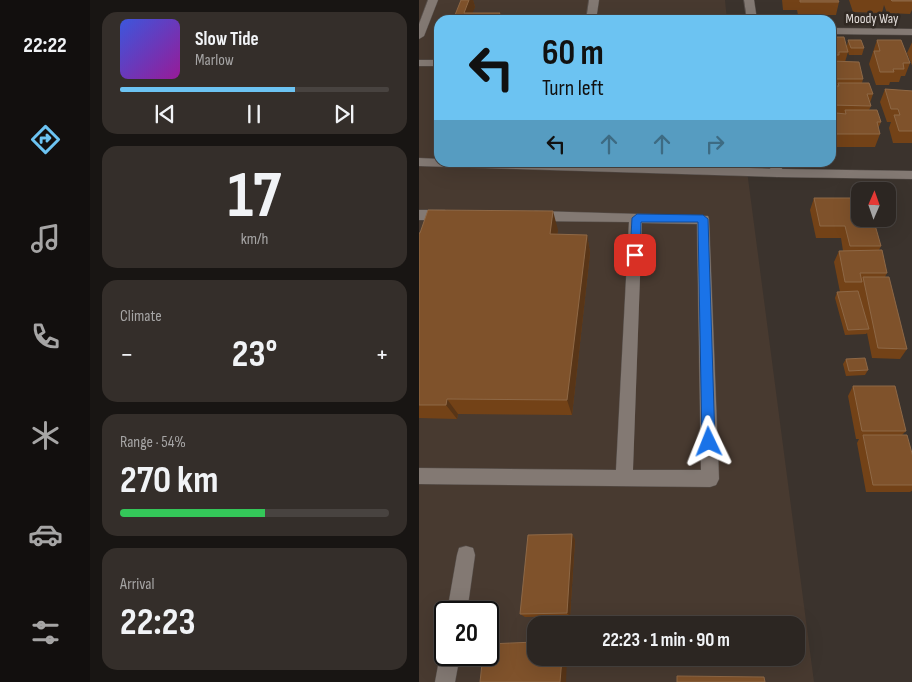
<!DOCTYPE html>
<meta charset="utf-8">
<style>
body{margin:0;font-family:"Sofia Sans Condensed",sans-serif;background:#342e2a;color:#f1f3f6;height:100vh;display:flex;flex-direction:column;font-size:19px;white-space:nowrap}
*{box-sizing:border-box;margin:0}
p{font-size:16px;color:#a6a5a5}
.icon{flex:none;width:28px;height:28px;fill:none;stroke:currentColor;stroke-width:2;stroke-linecap:round;stroke-linejoin:round}
.map{position:relative;flex:1;overflow:hidden}
.panel{display:flex;flex-direction:column;gap:12px;padding:12px;background:#181513;width:329px}
.panel>*{flex:none}
.hud{position:absolute;left:15px;top:15px;width:402px;height:152px;border-radius:15px;box-shadow:0 5px 20px #0002,0 0 0 1px #484340;background:#6cc3f2;color:#111;overflow:hidden}
.needle{width:32px;rotate:2deg}
.buttons{position:absolute;left:432px;top:182px;display:grid;gap:10px}
.buttons a{display:grid;place-items:center;width:45px;height:45px;border-radius:10px;background:#2c2622;box-shadow:0 5px 20px #0002,0 0 0 1px #484340;font-size:25px}
.speed{position:absolute;left:15px;top:601px;display:flex;gap:10px;font-size:25px;font-weight:700;text-align:center}
.speed>*{display:grid;place-content:center;width:65px;height:65px;border-radius:50%;background:#2c2622;box-shadow:0 5px 20px #0002,0 0 0 1px #484340;line-height:1}
.speed .limit{border:2px solid #111;border-radius:8px;background:#fff;color:#111}
.pin{position:absolute;display:grid;place-items:center;width:42px;height:42px;color:#fff;margin:-21px;border-radius:10px;box-shadow:0 2px 8px #0006}
.me{position:absolute;width:55px;margin:-28px;rotate:358deg;stroke-linejoin:round;filter:drop-shadow(0 0 4px #0008)}
.turn{display:flex;align-items:center;gap:18px;height:105px;padding:0 25px;font-size:22px}
.turn .icon{width:65px;height:65px;stroke-width:2.5}
.turn b{display:block;font-size:35px;line-height:42px}
.lanes{display:flex;align-items:center;height:48px;padding:0 25px;background:#0003;justify-content:center;gap:25px;direction:ltr}
.lanes .off{opacity:.35}
.big{font-size:38px;font-weight:700;line-height:1.1}
.panel .card{flex:1;display:flex;flex-direction:column;justify-content:center;gap:8px;min-width:0;padding:0 18px;border-radius:15px;background:#342e2a}
.panel .dial{align-items:center;gap:0}
.dial b{font-size:65px;line-height:1}
.song{display:flex;align-items:center;gap:15px}
.cover{width:60px;height:60px;border-radius:8px;background:linear-gradient(135deg,hsl(230 70% 55%),hsl(300 70% 35%))}
.played{height:5px;border-radius:2px;background:linear-gradient(90deg,#6cc3f2 65%,#484340 65%)}
.keys{display:flex;justify-content:space-around;direction:ltr}
.heat{display:flex;justify-content:space-between;align-items:center;font-size:28px;direction:ltr}
.charge{height:8px;border-radius:4px;background:linear-gradient(90deg,#34c759 54%,#484340 0)}
.trip{position:absolute;left:108px;top:616px;width:278px;height:50px;border-radius:15px;background:#2c2622;box-shadow:0 5px 20px #0002,0 0 0 1px #484340;font-weight:700;line-height:50px;text-align:center}
main{display:flex;flex:1;min-height:0}
.tabs{display:flex;flex-direction:column;width:90px;justify-content:space-around;align-items:center;background:#120f0e;color:#a6a5a5}
.tabs .icon{width:35px;height:35px}
.tabs .current{color:#6cc3f2}
.tabs b{font-size:22px;color:#f1f3f6}
.map>svg:first-child{display:block}
.built{fill:#483a30;fill-rule:evenodd}
.lines{fill:none;stroke-linecap:round;stroke-linejoin:round}
.lane-casing{stroke:#57504c;stroke-width:1}
.street-casing{stroke:#57504c;stroke-width:1}
.lane{fill:#837973;fill-rule:evenodd}
.street{fill:#837973;fill-rule:evenodd}
.wall{fill:#734217}
.shaded-wall{fill:#583517}
.building{fill:#7f522b;stroke:#8e6846}
.route{fill:#1a73e8;stroke:#114b97}
.labels{text-anchor:middle;dominant-baseline:central;stroke-width:5;stroke-linejoin:round;paint-order:stroke}
.far-street-label{font-size:14px;fill:#e1dbd8;stroke:#312923}
</style>
<main>
<nav class="tabs">
<b>22:22</b>
<svg class="icon current" aria-label="directions" viewBox="0 0 24 24"><path d="M12 3l9 9-9 9-9-9zM9 14v-3h6M13 9l2 2-2 2"/></svg>
<svg class="icon" aria-label="music" viewBox="0 0 24 24"><path d="M9 18V5l10-2v13"/><circle cx="6" cy="18" r="3"/><circle cx="16" cy="16" r="3"/></svg>
<svg class="icon" aria-label="phone" viewBox="0 0 24 24"><path d="M5 4h4l2 5-3 2q2 4 5 5l2-3 5 2v4C11 20 4 13 5 4z"/></svg>
<svg class="icon" aria-label="climate" viewBox="0 0 24 24"><path d="M12 3v18M4 7l16 10M4 17L20 7"/></svg>
<svg class="icon" aria-label="car" viewBox="0 0 24 24"><path d="M5 17H2v-5l4-1 3-4h7l3 4 3 1v5h-3M9 17h6M6 11h13"/><circle cx="7" cy="17" r="2"/><circle cx="17" cy="17" r="2"/></svg>
<svg class="icon" aria-label="filters" viewBox="0 0 24 24"><path d="M4 7h16M4 17h16"/><circle cx="9" cy="7" r="2"/><circle cx="15" cy="17" r="2"/></svg>
</nav>
<section class="panel">
<div class="card">
<div class="song"><i class="cover"></i><div><b>Slow Tide</b><p>Marlow</p></div></div>
<div class="played"></div>
<div class="keys"><svg class="icon" aria-label="previous" viewBox="0 0 24 24"><path d="M18 5L8 12l10 7zM5 5v14"/></svg><svg class="icon" aria-label="pause" viewBox="0 0 24 24"><path d="M8 5v14M16 5v14"/></svg><svg class="icon" aria-label="next" viewBox="0 0 24 24"><path d="M6 5l10 7-10 7zM19 5v14"/></svg></div>
</div>
<div class="card dial"><b>17</b><p>km/h</p></div>
<div class="card"><p>Climate</p>
<div class="heat"><a>−</a><b class="big">23°</b><a>+</a></div>
</div>
<div class="card"><p>Range · 54%</p><b class="big">270 km</b><div class="charge"></div></div>
<div class="card"><p>Arrival</p><b class="big">22:23</b></div>
</section>
<div class="map">
<svg width="494" height="682" viewBox="0 0 494 682">
<rect width="100%" height="100%" fill="#3b332d"/>
<!-- built -->
<path class="built" d="M0,0H306L308,20H20V162L327,163L395,682H0ZM26,612H69V655H26ZM116,625H376V658H116Z"/>
<g class="lines">
<defs>
<path id="lane" d="M9,0H19L5,36L0,39V24Z
M170,0H180L177,20H167Z
M0,60H20V66H0Z
M0,158L20,159V162H151L358,169L364,173L358,177L0,166Z
M0,210H26L32,215L26,220H0Z
M116,211L289,216L290,219L300,479L297,485L291,487L0,484V468L197,470L210,222L116,221L110,216ZM223,223L278,224L282,470H214Z
M47,546L54,548L56,555L48,612H28L38,555L40,548Z
M26,647V655H41L36,682H16L21,655Z"/>
<path id="street" d="M325,0H335L338,20H328Z
M412,28L494,29V35L412,34Z
M350,162H362L363,169L494,171V179L358,177L352,173Z"/>
</defs>
<!-- lane casing -->
<use href="#lane" class="lane-casing"/>
<!-- street casing -->
<use href="#street" class="street-casing"/>
<!-- lane -->
<use href="#lane" class="lane"/>
<!-- street -->
<use href="#street" class="street"/>
</g>
<!-- wall -->
<path class="wall" d="M42,0H54L56,7L53,13H81L82,20H34Z
M363,0H419L420,2L417,15H379L378,10H364Z
M430,0H494V8L491,14L468,13L465,5L463,13L434,12Z
M412,37L428,46L429,40L445,48L443,55H430L429,52L426,62L444,79L443,83L454,94L451,103L452,106L450,110L462,122L459,129L461,134L456,147H412Z
M458,40L491,63L486,76H482L480,82H471L470,85H457L450,64Z
M494,40V68L488,53Z
M466,89L494,91V143H474L470,128L472,122H468L461,102Z
M395,198L443,225L462,246L460,250L468,273L466,277L488,349L481,359L453,358L448,333L447,334L426,335L416,298L418,292H421L415,262L420,251H424L422,238H397L391,210Z
M139,230L138,234L168,235L171,253L153,415L39,414L38,419L0,418V233Z
M427,359L449,370L446,375L427,376L424,364Z
M434,386L487,431L483,435L494,457V490L491,492H447L438,443L440,439H437L429,396Z
M153,534L156,540L151,616L106,617L101,614Z"/>
<!-- shaded-wall -->
<path class="shaded-wall" d="M50,0H54L56,7L52,17L45,13Z
M81,13L82,20H80L79,17Z
M134,211L139,230L135,253L131,234Z
M168,235L171,253L153,415L148,400Z
M28,399L39,414L38,419L27,405Z
M153,534L156,540L151,616L148,613Z
M143,658H148L147,682H141Z"/>
<!-- building -->
<path class="building" d="M42,0H50L45,13H81L79,17H43L42,20H34Z
M381,0H419L420,2H381Z
M472,0H494V1H473Z
M412,37H425L429,52H420V55H412Z
M429,40H442L445,48H432Z
M458,40H482L491,63H484L485,69H474L475,72H461L455,51H461Z
M412,61L440,62L444,79H412Z
M419,83H450L454,94H448L452,106L412,105V86H420Z
M466,89L494,91V131H480L475,115H481L479,109H472Z
M412,109H415L417,113L427,114L426,110H458L462,122H458L461,134H412Z
M395,198H436L443,225H456L462,246H431L426,226H401Z
M9,210L134,211L131,234L168,235L148,400L28,399L27,405H0V233H1Z
M463,250L468,273H441L443,282H426L420,251Z
M444,277H470L488,349L459,348Z
M439,291L450,329L429,330L418,292Z
M446,358L449,370L430,371L427,359Z
M434,386H476L487,431H443Z
M444,435H488L494,457V485H454Z
M153,534L148,613L101,614L109,535Z
M116,642V658H143L141,682H61L64,655H69V644Z
M258,676L345,677L346,682H258Z"/>
<!-- route -->
<path class="route" d="M218,214L284,215L289,219L296,442L294,446L290,448L285,446L283,442L279,222H222L221,255L216,259L211,255L213,218Z"/>
<g class="labels">
<!-- far-street labels -->
<g class="far-street-label">
<text x="453" y="18">Moody Way</text>
</g>
</g>
</svg>
<div class="buttons">
<a><svg class="needle" viewBox="-14 -14 28 28"><path d="M0-13l5 13h-10z" fill="#e53935"/><path d="M0 13l5-13h-10z" fill="#a6a5a5"/></svg></a>
</div>
<div class="speed"><div class="limit">20</div></div>
<div class="pin" style="left:216px;top:255px;background:#d93025"><svg class="icon" aria-label="arrive" viewBox="0 0 24 24"><path d="M6 21V4h12l-3 4 3 4H6"/></svg></div>
<svg class="me" style="left:290px;top:442px" viewBox="-20 -20 40 40"><path d="M0-17L14 15 0 8-14 15z" fill="#1a73e8" stroke="#fff" stroke-width="4"/></svg>
<div class="trip">22:23 · 1 min · 90 m</div>
<div class="hud">
<div class="turn"><svg class="icon" aria-label="left" viewBox="0 0 24 24"><path d="M17 20v-9H6M10 6l-5 5 5 5"/></svg><div><b>60 m</b>Turn left</div></div>
<div class="lanes"><svg class="icon" aria-label="left" viewBox="0 0 24 24"><path d="M17 20v-9H6M10 6l-5 5 5 5"/></svg><svg class="icon off" aria-label="ahead" viewBox="0 0 24 24"><path d="M12 20V5M6 11l6-6 6 6"/></svg><svg class="icon off" aria-label="ahead" viewBox="0 0 24 24"><path d="M12 20V5M6 11l6-6 6 6"/></svg><svg class="icon off" aria-label="right" viewBox="0 0 24 24"><path d="M7 20v-9h11M14 6l5 5-5 5"/></svg></div>
</div>
</div>
</main>
